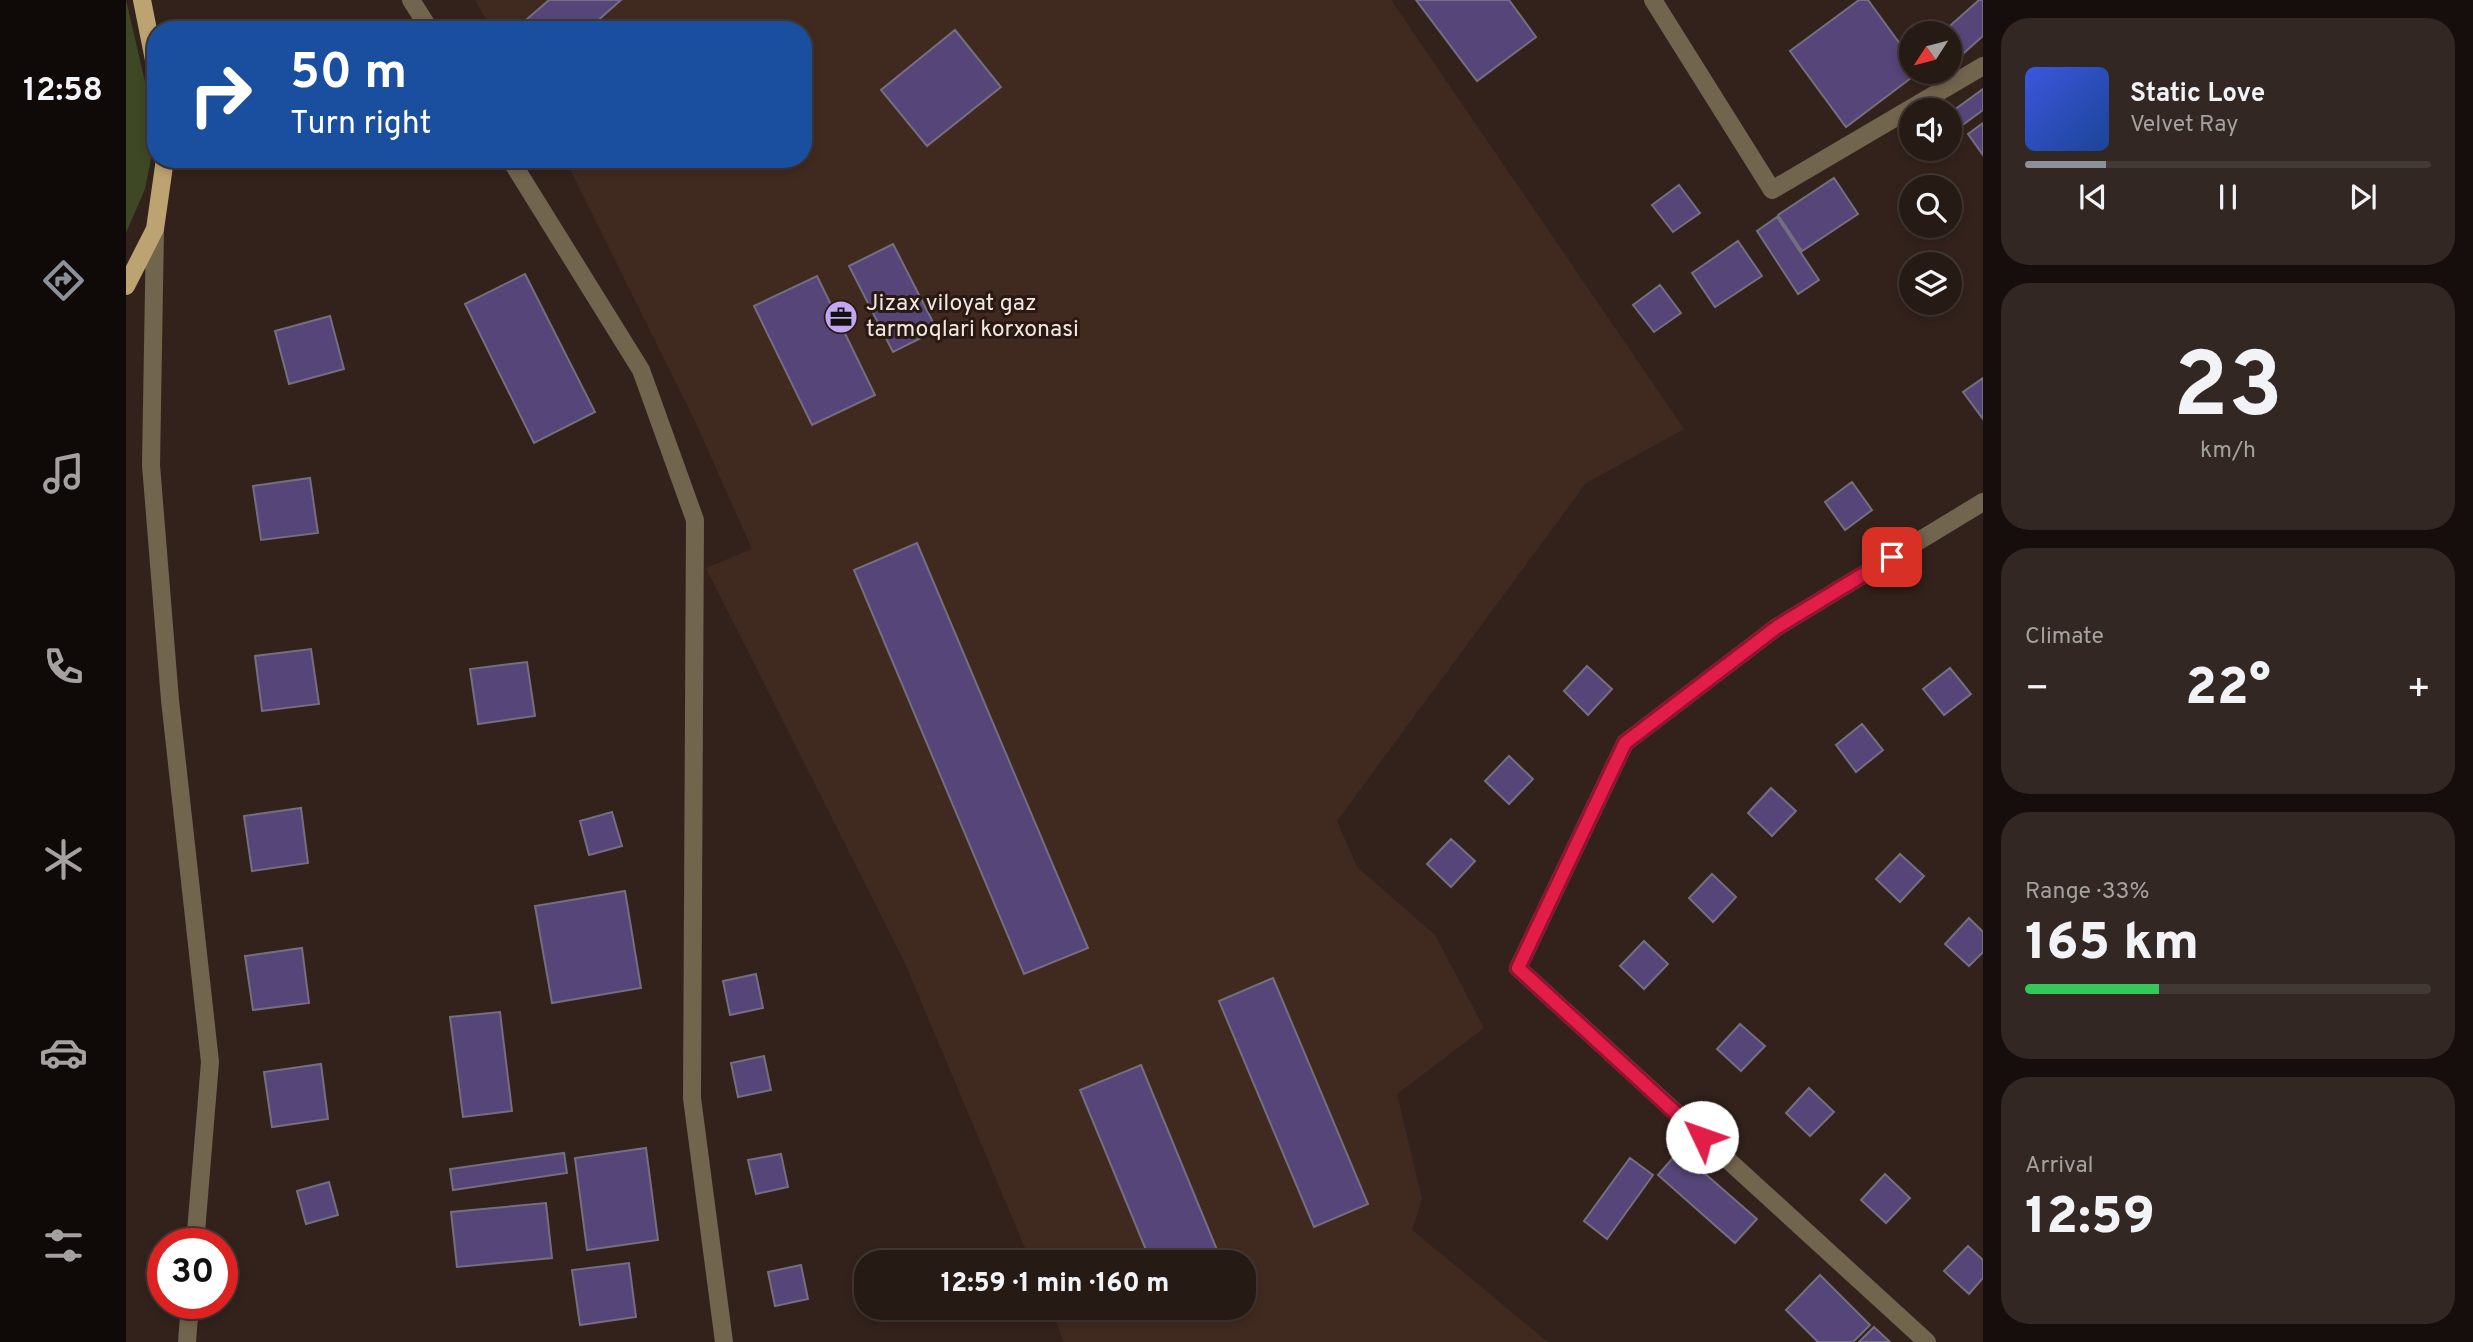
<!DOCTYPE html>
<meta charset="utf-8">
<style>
body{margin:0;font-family:Overpass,sans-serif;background:#322722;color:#f1f3f6;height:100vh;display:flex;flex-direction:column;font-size:26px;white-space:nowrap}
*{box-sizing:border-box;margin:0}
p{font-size:23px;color:#a4a1a0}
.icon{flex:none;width:38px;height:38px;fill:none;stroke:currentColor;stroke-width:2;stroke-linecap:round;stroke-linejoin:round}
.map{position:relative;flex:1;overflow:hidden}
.sheet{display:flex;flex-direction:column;gap:18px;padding:18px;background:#150e0c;width:490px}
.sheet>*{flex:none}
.top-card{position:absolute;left:21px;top:21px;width:665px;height:147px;border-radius:28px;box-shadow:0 4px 10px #0003,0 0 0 2px #423834;background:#1a4fa0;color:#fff;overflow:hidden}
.needle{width:46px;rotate:234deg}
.controls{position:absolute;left:1773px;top:21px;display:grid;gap:14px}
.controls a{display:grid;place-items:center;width:63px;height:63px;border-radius:50%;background:#261a15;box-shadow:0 4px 10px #0003,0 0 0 2px #423834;font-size:35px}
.speed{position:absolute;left:21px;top:1228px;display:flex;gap:14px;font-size:35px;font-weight:700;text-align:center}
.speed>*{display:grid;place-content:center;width:91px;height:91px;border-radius:50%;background:#261a15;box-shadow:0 4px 10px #0003,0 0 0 2px #423834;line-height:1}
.speed .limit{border:10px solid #d22;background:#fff;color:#111}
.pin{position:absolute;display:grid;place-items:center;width:60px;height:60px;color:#fff;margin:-30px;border-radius:14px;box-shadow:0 4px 10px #0006}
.me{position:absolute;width:77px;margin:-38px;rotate:312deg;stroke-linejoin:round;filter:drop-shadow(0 0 5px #0008)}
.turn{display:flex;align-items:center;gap:24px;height:147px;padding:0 28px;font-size:32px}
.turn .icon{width:91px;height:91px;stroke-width:2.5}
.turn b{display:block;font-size:49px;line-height:60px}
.big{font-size:52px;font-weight:800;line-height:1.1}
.sheet .tile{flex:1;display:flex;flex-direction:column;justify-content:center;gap:10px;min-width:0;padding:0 24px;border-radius:28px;background:#322722}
.sheet .dial{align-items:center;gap:0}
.dial b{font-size:91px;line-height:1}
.song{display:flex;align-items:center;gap:21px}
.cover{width:84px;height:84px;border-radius:10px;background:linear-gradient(135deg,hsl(230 70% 55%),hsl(220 70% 35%))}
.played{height:7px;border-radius:4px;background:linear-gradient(90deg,#8c9099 20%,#423834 20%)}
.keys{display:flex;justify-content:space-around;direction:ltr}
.heat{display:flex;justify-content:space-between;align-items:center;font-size:38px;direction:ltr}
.charge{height:10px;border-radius:5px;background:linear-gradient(90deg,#34c759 33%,#423834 0)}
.trip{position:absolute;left:728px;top:1250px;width:402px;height:70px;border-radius:28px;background:#261a15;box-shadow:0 4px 10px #0003,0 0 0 2px #423834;font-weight:800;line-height:70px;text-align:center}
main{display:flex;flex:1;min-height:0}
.tabs{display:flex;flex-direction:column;width:126px;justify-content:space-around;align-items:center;background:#0f0a08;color:#a4a1a0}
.tabs .icon{width:49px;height:49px}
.tabs .active{color:#8c9099}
.tabs b{font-size:32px;color:#f1f3f6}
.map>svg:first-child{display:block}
.built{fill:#402a20}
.green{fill:#3e4825}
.building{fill:#564578;stroke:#736e80;stroke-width:2}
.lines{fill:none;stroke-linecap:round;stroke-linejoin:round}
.street{stroke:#72654e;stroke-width:18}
.primary{stroke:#bda372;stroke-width:18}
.route-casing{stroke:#92132f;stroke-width:18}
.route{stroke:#e11d48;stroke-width:12}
.labels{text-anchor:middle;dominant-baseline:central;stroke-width:6;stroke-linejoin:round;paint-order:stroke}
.poi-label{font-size:23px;fill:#f3e7e2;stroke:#291912;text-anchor:start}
</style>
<main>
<nav class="tabs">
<b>12:58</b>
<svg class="icon active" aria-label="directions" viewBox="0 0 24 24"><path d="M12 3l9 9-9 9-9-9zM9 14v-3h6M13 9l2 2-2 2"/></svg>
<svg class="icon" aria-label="music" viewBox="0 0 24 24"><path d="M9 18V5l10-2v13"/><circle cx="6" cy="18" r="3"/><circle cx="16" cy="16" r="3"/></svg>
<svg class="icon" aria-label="phone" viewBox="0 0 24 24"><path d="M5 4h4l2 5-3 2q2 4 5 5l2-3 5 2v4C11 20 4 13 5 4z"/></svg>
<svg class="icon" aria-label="climate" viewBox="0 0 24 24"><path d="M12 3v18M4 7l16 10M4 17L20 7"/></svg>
<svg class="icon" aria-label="car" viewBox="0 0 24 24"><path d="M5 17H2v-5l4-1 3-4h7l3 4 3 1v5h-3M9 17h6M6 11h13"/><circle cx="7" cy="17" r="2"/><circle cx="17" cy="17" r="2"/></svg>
<svg class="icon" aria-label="filters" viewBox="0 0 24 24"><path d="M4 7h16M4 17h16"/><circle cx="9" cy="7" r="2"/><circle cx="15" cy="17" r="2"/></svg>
</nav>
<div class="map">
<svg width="1857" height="1342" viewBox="0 0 1857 1342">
<rect width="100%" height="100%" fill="#33221c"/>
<!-- built -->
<path class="built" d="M349,0H1265L1558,429L1460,483L1211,821L1231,867L1309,935L1358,1028L1271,1094L1296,1199L1286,1230L1422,1342H938L924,1307H1118V1262H905L778,961L580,568L626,549L570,423L439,159H677V30H366Z"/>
<!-- green -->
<path class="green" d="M0,0L26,112L25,159L19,189L0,233Z"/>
<!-- building -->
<path class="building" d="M423,0H495L461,30H410L401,19Z
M1290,0H1383L1410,37L1351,81Z
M1733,0H1742L1785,59V72H1793L1720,127L1664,51Z
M1853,0H1857V36L1829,61L1824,54V33H1816Z
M829,30L875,87L801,146L755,90Z
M1857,89V110L1827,132L1824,127V113Z
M1857,123V155L1842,134Z
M1708,178L1732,214L1676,251L1652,215Z
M1553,185L1574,213L1547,232L1526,205Z
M1651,217L1693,280L1672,294L1631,231Z
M1612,241L1636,276L1589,307L1566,273Z
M767,244L811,330L767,352L723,266Z
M399,274L469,412L408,443L339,304Z
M691,276L749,395L686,425L628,306Z
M1534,285L1555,313L1528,332L1507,305Z
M204,316L218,369L163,384L149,331Z
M1857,378V419L1837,392Z
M184,478L192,533L135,540L127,486Z
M1726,482L1746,510L1719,530L1699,502Z
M791,543L962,948L898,974L728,570Z
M185,649L193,704L136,711L129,656Z
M401,662L409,716L352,724L344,669Z
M1461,666L1486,689L1462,715L1438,691Z
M1824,668L1845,694L1818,715L1797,689Z
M1736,724L1757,750L1730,772L1710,745Z
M1383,756L1407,779L1383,804L1359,781Z
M1645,788L1670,811L1646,836L1622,813Z
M175,808L182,863L126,871L118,816Z
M486,812L496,846L463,855L454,821Z
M1325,839L1349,861L1325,887L1301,864Z
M1774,854L1798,876L1774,902L1750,879Z
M1586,874L1610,897L1587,922L1563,898Z
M499,891L515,988L426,1003L409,906Z
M1843,918L1857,932V952L1843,966L1819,944Z
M1518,941L1542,964L1518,989L1494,966Z
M176,948L183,1003L127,1010L119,956Z
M630,974L637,1008L604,1015L597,981Z
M1147,978L1242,1204L1188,1227L1093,1001Z
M374,1012L386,1111L337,1117L324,1017Z
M1614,1024L1639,1046L1615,1071L1591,1049Z
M638,1056L645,1090L612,1097L605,1063Z
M195,1064L202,1119L146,1127L138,1072Z
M1015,1065L1096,1262H1025L954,1090Z
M1683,1088L1708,1112L1684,1136L1660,1113Z
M520,1148L532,1240L461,1250L449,1158Z
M1553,1151L1631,1219L1609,1243L1532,1175Z
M438,1153L441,1173L327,1190L324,1169Z
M655,1154L662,1187L630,1194L622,1160Z
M1504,1158L1527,1175L1481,1239L1458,1221Z
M1759,1174L1784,1198L1760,1223L1735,1200Z
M203,1182L212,1215L180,1224L171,1191Z
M420,1203L426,1258L331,1267L325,1212Z
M1842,1246L1857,1260V1278L1843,1294L1818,1271Z
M503,1263L510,1317L454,1325L446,1270Z
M675,1265L682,1299L649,1306L642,1272Z
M1694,1275L1744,1325L1727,1342H1692L1660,1310Z
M1748,1327L1764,1342H1733Z"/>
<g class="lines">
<!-- street -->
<path class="street" d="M285,0L304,30
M1527,0L1646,190L1857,66
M384,159L515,370L569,520L566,1098L598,1342
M29,229L25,465L44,700L84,1062L69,1244
M61,1342L64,1304
M1801,1342L1392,968L1499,743L1651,627L1857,502"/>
<!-- primary -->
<path class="primary" d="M16,0L30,70
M0,286L29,229L39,159"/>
</g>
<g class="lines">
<defs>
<path id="route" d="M1576,1137L1392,968L1499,743L1651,627L1766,557"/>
</defs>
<!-- route casing -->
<use href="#route" class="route-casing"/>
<!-- route -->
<use href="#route" class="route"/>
</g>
<!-- icons -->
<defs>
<symbol id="office-disc" viewBox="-11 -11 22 22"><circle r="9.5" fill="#c3a7f2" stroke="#291912"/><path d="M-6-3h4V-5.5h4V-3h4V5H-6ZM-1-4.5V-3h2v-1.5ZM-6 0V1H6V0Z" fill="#111"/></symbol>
</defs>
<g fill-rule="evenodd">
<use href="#office-disc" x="696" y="298" width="38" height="38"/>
</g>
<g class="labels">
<!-- poi labels -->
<g class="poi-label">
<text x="740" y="304">Jizax viloyat gaz<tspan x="740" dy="26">tarmoqlari korxonasi</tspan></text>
</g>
</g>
</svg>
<div class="controls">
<a><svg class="needle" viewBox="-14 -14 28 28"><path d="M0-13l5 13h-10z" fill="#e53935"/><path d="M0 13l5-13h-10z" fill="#a4a1a0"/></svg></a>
<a><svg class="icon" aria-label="sound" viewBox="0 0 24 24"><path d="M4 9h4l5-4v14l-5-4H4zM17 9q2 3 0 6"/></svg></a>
<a><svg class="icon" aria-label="search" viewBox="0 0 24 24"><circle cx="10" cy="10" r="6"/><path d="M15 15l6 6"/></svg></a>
<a><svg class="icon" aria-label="layers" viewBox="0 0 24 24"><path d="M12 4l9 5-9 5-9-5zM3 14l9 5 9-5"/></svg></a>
</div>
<div class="speed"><div class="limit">30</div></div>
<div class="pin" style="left:1766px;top:557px;background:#d93025"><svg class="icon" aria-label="arrive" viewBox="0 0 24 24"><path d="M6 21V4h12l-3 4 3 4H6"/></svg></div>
<svg class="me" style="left:1576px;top:1137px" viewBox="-20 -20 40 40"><circle r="19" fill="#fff"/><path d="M0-13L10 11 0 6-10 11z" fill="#e11d48"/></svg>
<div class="trip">12:59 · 1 min · 160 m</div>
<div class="top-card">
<div class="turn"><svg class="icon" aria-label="right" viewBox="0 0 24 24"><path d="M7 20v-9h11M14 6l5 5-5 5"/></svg><div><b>50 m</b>Turn right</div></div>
</div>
</div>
<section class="sheet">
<div class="tile">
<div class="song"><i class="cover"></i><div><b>Static Love</b><p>Velvet Ray</p></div></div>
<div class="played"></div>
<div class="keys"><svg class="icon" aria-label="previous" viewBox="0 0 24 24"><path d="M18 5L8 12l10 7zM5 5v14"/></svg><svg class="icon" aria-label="pause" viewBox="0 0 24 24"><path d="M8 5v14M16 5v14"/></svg><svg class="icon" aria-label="next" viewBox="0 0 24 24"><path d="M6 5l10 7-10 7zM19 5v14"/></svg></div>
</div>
<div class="tile dial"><b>23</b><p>km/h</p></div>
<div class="tile"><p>Climate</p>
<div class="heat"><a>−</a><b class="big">22°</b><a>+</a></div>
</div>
<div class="tile"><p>Range · 33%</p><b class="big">165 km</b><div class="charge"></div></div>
<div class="tile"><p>Arrival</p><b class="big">12:59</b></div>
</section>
</main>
